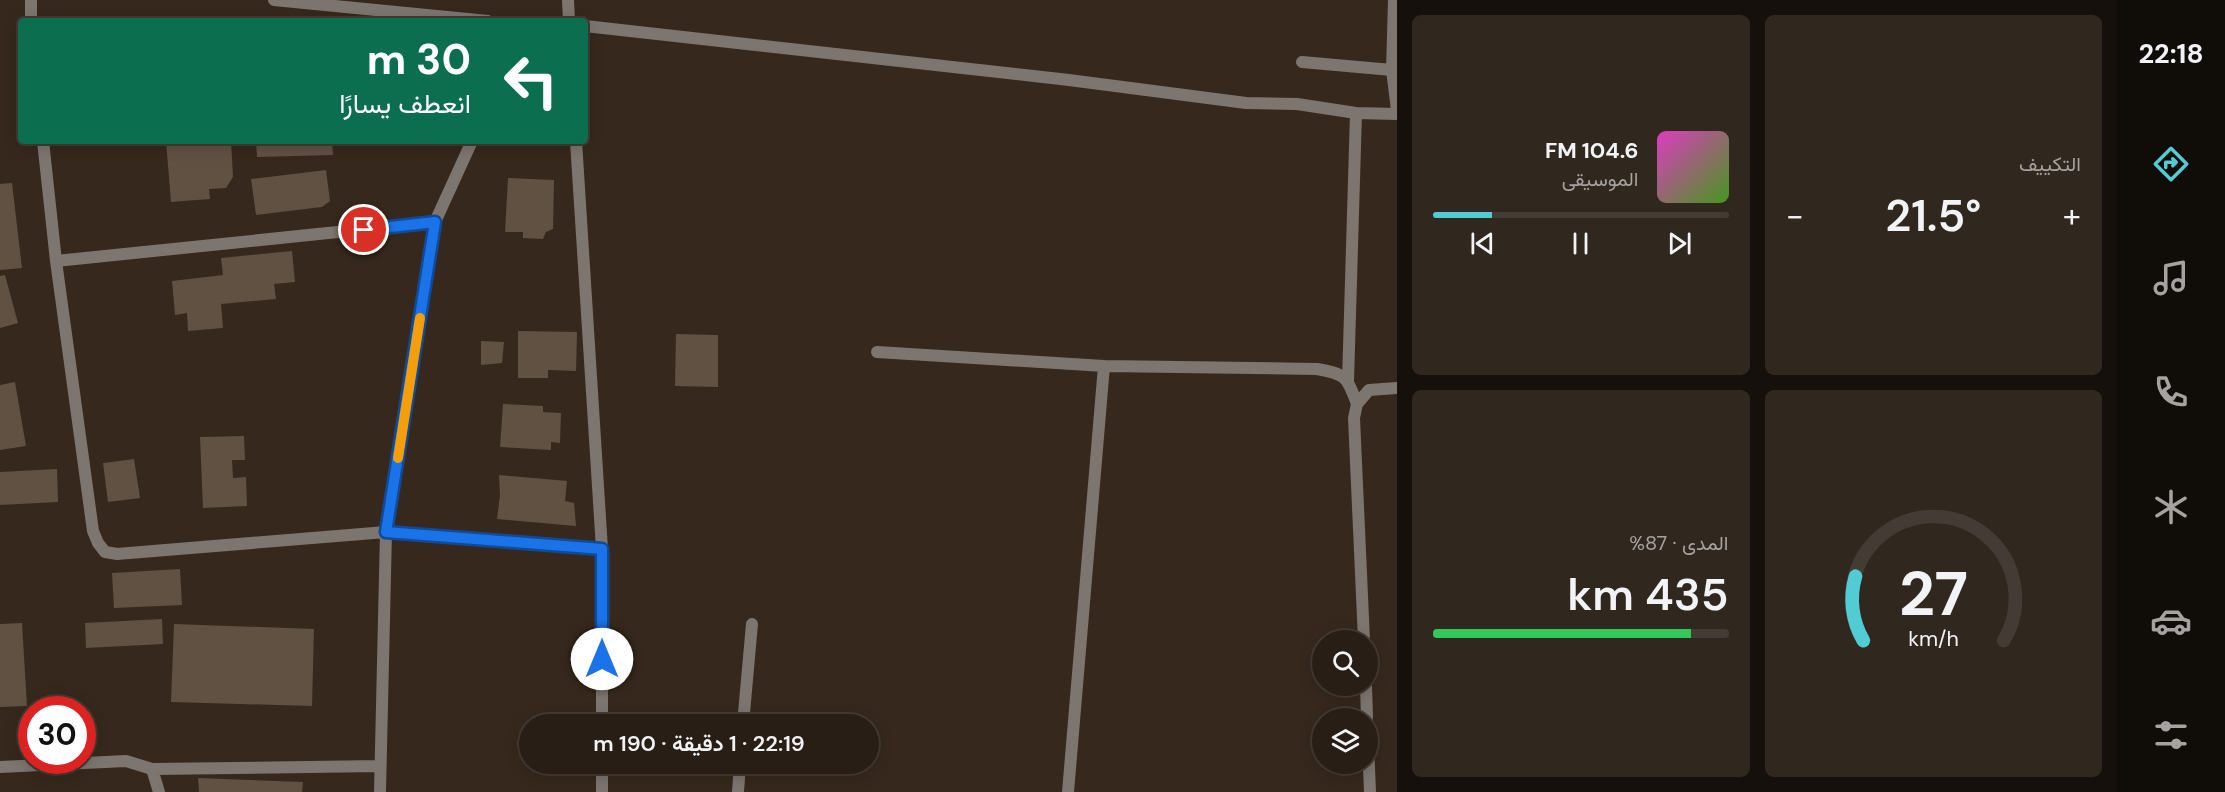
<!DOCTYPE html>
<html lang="ar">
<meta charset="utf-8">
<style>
body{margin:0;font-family:"DM Sans",Vazirmatn,sans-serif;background:#30271e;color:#f1f3f6;direction:rtl;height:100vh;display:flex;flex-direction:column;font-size:22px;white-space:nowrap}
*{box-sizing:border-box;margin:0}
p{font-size:20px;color:#a5a2a0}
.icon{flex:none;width:33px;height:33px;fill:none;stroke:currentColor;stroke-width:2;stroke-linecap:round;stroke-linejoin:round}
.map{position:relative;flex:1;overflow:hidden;direction:ltr}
.details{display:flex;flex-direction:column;gap:15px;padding:15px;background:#16100c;width:720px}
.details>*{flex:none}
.guide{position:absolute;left:18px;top:18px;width:570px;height:126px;border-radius:6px;box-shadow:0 3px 15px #0003,0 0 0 2px #443c34;direction:rtl;background:#0b6e4f;color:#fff;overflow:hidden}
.fabs{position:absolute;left:1312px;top:630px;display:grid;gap:12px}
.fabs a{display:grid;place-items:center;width:66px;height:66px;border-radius:50%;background:#281e15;box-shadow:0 3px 15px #0003,0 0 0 2px #443c34;font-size:30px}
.speed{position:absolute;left:18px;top:696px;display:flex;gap:12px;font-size:30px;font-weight:700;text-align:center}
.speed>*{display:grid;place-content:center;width:78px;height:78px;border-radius:50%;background:#281e15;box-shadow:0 3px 15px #0003,0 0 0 2px #443c34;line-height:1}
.speed .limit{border:9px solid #d22;background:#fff;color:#111}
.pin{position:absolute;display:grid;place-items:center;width:51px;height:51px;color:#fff;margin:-26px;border:3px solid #fff;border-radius:50%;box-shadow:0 2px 6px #0007}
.me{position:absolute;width:66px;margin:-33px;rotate:0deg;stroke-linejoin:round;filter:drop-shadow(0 0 4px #0008)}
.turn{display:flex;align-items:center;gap:21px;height:126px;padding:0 18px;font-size:27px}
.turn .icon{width:78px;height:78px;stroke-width:2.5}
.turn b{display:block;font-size:42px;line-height:51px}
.big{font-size:45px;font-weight:600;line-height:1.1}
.details .tile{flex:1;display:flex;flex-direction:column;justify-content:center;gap:9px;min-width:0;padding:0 21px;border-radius:9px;background:#30271e}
.details .dial{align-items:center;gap:0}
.dial svg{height:156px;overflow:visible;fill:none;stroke:#443c34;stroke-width:7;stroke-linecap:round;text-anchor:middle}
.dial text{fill:#f1f3f6;stroke:none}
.song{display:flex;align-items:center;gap:18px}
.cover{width:72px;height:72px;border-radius:9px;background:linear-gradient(135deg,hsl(310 70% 55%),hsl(100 70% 35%))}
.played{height:6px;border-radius:3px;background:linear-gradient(90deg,#51ccd5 20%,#443c34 20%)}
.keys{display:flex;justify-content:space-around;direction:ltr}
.heat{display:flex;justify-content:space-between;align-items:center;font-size:33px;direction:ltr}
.charge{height:9px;border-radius:4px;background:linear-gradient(90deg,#34c759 87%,#443c34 0)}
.details .tiles{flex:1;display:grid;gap:15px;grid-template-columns:repeat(2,1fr)}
.trip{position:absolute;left:519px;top:714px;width:360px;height:60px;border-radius:30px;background:#281e15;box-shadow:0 3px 15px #0003,0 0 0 2px #443c34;font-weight:600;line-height:60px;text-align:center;direction:rtl}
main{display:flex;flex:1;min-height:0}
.menu{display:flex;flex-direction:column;width:108px;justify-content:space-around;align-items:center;background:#100c08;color:#a5a2a0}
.menu .icon{width:42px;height:42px}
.menu .selected{color:#51ccd5}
.menu b{font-size:27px;color:#f1f3f6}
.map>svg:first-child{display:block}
.building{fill:#605143}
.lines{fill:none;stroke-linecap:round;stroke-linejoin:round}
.lane{stroke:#7d756f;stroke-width:12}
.street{stroke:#7d756f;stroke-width:12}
.route-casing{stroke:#114b97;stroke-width:15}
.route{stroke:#1a73e8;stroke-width:10}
.slow{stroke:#f59e0b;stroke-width:10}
</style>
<main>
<nav class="menu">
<b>22:18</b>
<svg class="icon selected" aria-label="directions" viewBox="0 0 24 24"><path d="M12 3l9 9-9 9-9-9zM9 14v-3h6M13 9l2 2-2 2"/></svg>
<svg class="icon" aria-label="music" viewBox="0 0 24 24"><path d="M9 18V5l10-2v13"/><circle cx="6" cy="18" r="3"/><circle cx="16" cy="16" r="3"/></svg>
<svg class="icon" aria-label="phone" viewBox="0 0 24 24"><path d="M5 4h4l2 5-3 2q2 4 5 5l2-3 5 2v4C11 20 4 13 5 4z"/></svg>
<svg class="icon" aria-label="climate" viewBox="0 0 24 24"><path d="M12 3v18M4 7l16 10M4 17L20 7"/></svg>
<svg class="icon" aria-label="car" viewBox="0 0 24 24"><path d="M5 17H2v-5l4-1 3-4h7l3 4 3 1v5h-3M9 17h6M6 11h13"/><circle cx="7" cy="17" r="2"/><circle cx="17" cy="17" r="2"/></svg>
<svg class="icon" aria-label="filters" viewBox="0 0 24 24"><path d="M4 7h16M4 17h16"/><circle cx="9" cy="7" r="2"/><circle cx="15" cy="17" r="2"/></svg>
</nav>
<section class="details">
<div class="tiles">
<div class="tile"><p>التكييف</p>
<div class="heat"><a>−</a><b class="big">21.5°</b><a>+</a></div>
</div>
<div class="tile">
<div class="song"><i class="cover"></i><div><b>104.6 FM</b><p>الموسيقى</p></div></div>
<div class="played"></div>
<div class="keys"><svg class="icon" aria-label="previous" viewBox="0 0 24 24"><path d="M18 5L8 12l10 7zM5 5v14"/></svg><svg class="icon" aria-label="pause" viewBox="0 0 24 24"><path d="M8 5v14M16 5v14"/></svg><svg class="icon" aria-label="next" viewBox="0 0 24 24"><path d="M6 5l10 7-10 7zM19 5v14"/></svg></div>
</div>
<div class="tile dial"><svg viewBox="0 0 100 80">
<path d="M14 69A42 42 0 1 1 86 69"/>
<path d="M14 69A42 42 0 0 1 10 36" stroke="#51ccd5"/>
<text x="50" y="56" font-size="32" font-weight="700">27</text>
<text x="50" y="72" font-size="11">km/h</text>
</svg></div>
<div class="tile"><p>المدى · 87%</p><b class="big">435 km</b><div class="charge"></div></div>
</div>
</section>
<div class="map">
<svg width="1397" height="792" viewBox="0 0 1397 792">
<rect width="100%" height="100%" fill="#36281c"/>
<!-- building -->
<path class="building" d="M166,141H231L233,177L226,188L209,189L210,199L171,202Z
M256,141H332L333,155L257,157Z
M326,170L330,201L322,207L256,215L251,179Z
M508,178L554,180L553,229L546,232L543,239L523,238V232H505Z
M12,183L22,268L0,270V184Z
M292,251L295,282L274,284L276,299L221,304L223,328L188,331L187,313L175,315L172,281L223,275L221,258Z
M5,275L18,323L0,328V276Z
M518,331L577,332L576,371L548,370V378H518Z
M676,334L718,335V387L675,386Z
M481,341L504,342L502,363L481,365Z
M15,382L26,446L0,450V385Z
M503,404L543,406V412L561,413L560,443L551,442V450L500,447Z
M244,436L245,460H232L233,478L246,477L247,506L203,508L200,437Z
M134,459L140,498L108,502L103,463Z
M57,469L58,502L0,505V472Z
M499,475L567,481L565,501L574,503L576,526L497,519L500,495Z
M180,569L182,605L114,608L112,573Z
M162,619L163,644L86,648L85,623Z
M22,623L27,706L0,707V624Z
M174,624L314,629L312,706L171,702Z
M198,778L303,782L302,792H199Z"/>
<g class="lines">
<!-- lane -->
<path class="lane" d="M1302,62L1392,70"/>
<!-- street -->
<path class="street" d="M31,0V21
M274,0L488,21
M568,0L569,21
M1394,0L1392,70L1397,110
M585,26L1069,80L1246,103L1297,104L1356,113L1397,114
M43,141L56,261L93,531L98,543L105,552L117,554L386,532L602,549
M576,141L602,549V724
M56,261L435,222
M877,352L1104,366
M1348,381L1356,113
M1364,640L1354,418L1357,404L1369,390L1397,388
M1366,686L1367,718
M743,724L752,624
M1368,743L1370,792
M0,767L126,761L152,769L159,792
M152,769L380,766
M380,792L386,532L435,222L472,141
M602,792V764
M738,792L740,764
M1068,792L1104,366L1317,369C1346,374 1347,377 1357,404"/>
</g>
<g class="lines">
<defs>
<path id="route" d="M364,230L435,222L386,532L602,549V659"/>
</defs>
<!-- route casing -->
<use href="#route" class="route-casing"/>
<!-- route -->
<use href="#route" class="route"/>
<!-- slow -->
<path class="slow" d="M398,458L420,318"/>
</g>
</svg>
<div class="fabs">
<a><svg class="icon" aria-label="search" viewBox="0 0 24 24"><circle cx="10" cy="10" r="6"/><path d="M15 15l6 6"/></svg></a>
<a><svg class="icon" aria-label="layers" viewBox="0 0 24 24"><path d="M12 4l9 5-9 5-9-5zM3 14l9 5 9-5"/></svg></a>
</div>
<div class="speed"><div class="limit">30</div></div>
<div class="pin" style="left:364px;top:230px;background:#d93025"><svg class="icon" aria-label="arrive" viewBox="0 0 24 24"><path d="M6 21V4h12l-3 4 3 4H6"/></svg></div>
<svg class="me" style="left:602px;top:659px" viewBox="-20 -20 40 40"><circle r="19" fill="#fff"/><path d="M0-13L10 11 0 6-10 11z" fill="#1a73e8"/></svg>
<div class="trip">22:19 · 1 دقيقة · 190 m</div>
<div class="guide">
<div class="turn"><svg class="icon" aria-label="left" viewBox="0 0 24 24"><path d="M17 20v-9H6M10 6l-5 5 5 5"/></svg><div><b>30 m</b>انعطف يسارًا</div></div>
</div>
</div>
</main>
